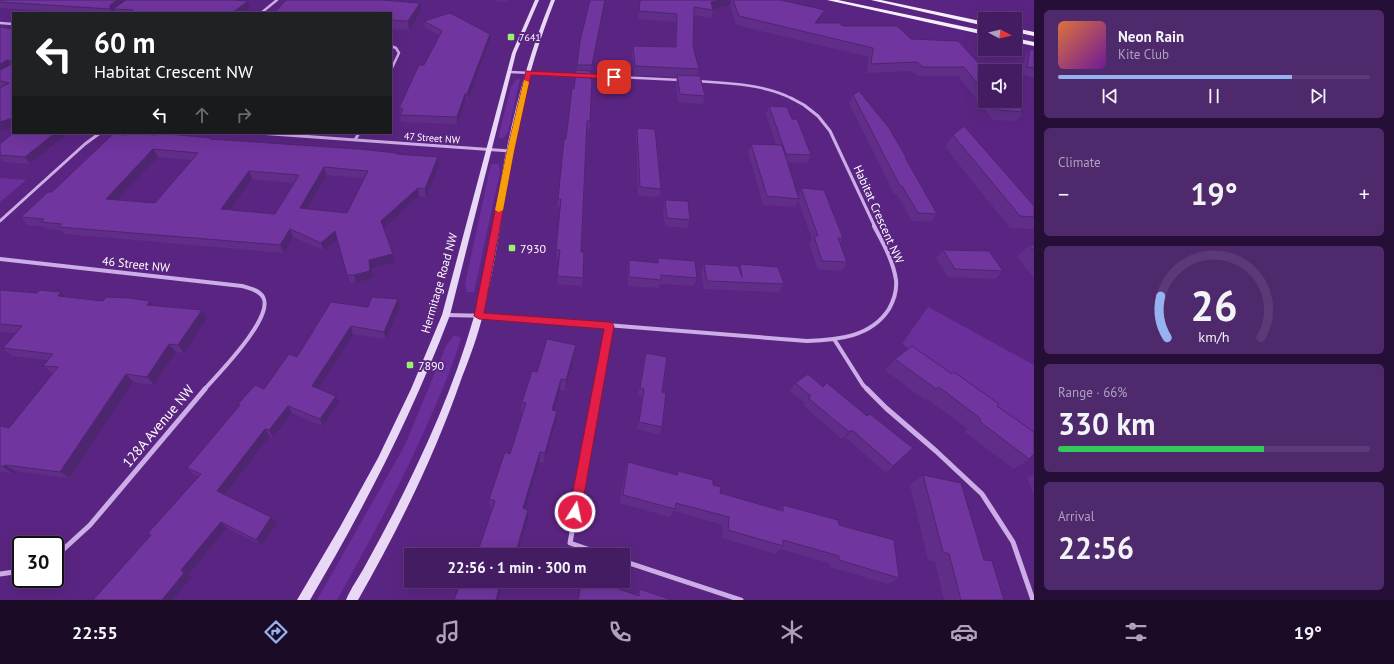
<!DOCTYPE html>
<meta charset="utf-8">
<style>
body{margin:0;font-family:"PT Sans",sans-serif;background:#4e296b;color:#f1f3f6;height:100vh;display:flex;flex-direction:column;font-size:15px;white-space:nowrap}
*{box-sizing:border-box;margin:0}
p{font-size:13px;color:#afa1be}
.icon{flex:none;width:22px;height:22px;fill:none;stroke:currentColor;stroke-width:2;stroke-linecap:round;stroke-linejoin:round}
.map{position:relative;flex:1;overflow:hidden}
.drawer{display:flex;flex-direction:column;gap:10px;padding:10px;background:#250f36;width:360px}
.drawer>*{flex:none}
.banner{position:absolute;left:12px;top:12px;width:380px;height:122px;border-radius:0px;box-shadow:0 4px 16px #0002,0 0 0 1px #5c3a77;background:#202124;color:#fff;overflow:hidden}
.needle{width:26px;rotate:97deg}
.buttons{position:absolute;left:978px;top:12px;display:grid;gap:8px}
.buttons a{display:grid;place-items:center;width:44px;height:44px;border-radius:0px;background:#441c62;box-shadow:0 4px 16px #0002,0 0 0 1px #5c3a77;font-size:20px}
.speed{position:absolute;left:12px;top:536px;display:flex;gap:8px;font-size:20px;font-weight:700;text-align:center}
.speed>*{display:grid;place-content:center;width:52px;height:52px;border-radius:50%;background:#441c62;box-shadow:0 4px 16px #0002,0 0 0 1px #5c3a77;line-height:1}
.speed .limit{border:2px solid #111;border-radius:6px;background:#fff;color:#111}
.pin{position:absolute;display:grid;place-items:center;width:34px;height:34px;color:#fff;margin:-17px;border-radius:8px;box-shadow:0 2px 6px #0006}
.me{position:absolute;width:44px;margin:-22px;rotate:10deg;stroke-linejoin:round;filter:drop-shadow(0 0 3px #0008)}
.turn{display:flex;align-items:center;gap:14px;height:84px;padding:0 16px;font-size:18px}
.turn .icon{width:52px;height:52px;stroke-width:2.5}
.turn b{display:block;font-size:28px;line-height:34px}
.lanes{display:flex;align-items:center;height:38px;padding:0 16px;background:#0003;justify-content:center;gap:20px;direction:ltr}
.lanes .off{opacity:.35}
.big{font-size:30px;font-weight:700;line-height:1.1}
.drawer .widget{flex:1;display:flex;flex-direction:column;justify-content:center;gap:6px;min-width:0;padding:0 14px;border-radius:6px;background:#4e296b}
.drawer .dial{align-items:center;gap:0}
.dial svg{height:104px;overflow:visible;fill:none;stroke:#5c3a77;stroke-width:7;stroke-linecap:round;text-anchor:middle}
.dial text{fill:#f1f3f6;stroke:none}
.song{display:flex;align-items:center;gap:12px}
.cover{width:48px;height:48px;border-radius:6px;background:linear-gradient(135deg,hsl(20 70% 55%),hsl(280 70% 35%))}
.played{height:4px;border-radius:2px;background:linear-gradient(90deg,#95b2f1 75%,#5c3a77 75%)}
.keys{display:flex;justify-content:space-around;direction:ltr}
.heat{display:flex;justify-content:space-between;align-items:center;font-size:22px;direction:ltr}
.charge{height:6px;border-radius:3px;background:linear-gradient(90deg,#34c759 66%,#5c3a77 0)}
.trip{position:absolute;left:404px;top:548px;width:226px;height:40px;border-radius:0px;background:#441c62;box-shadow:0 4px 16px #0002,0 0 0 1px #5c3a77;font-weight:700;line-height:40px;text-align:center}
.tab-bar{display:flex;height:64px;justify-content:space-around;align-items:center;background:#1b0b27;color:#afa1be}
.tab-bar .icon{width:28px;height:28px}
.tab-bar .selected{color:#95b2f1}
.tab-bar b{font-size:18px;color:#f1f3f6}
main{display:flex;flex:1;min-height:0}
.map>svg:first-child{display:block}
.green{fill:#6a2f9a}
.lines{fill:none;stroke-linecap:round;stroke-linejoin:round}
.street-far3{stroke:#cdade7;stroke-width:2.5}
.street-far2{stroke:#cdade7;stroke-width:3}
.street-far1{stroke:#cdade7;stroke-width:4}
.street{stroke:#cdade7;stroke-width:5}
.secondary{fill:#e9d7f6;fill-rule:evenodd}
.primary{fill:#f8effd;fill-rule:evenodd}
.wall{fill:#602e89;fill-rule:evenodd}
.shaded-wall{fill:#4e256f}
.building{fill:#70359f;stroke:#4e256f;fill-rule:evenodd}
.route{fill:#e11d48;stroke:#92132f}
.slow{fill:#f59e0b}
.poi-dot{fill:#96f171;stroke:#5a2582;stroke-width:1.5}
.labels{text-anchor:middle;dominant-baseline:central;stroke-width:4;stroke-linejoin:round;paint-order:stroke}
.far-poi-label{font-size:10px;fill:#fff;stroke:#5a2582;text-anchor:start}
.far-street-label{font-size:10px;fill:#fff;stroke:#5a2582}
.street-label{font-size:12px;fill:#fff;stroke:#5a2582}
.poi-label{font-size:12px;fill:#fff;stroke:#5a2582;text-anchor:start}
.near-street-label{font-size:14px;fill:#fff;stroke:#5a2582}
</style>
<main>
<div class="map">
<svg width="1034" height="600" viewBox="0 0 1034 600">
<rect width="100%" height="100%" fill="#5a2582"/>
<!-- green -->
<path class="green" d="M520,79L508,132L504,138H498L511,87L516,80Z
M491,164H499L500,172L474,292H467L465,284Z
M0,178L26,180L0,202Z
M928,307L1034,365V433L902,344Z
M454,335L461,338C454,362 444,386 434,409C406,475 372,537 337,600H317L405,445L446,346Z"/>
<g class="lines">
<!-- street-far3 -->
<path class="street-far3" d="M261,13L277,0
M0,23L13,24
M391,46L396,48L399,53L391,70
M510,72L681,80
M696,81C728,83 764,84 793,99"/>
<!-- street-far2 -->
<path class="street-far2" d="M791,98L804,105L818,116L830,131L875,227
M258,133L510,151
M355,140L359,133
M0,221L85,144L100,133"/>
<!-- street-far1 -->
<path class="street-far1" d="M0,259L242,286C249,288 259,290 263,297C275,317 217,375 204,390
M446,315L493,316L807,341C838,340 871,337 889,309C894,300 897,290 896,280C893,260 883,243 874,226
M834,339L863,385L868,390
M597,390L609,325"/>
<!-- street -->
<path class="street" d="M598,389L570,543L605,555
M867,389L886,408L936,451L982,494L1013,542L1033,600
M55,557L90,525L205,389
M623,561L741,600
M0,574L21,571"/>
<!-- secondary -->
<path class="secondary" d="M535,0H539L516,53L450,315C412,415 364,508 310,600H297L340,527L378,458L411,389L442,315L512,53Z
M551,0H555C540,38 528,76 520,116C506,181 499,248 483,314C478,335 470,357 462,377C435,455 399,528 358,600H346C351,588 359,577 365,566C375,548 385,529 395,510C426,449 454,386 473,320C489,267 495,211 505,157C516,103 530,51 551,0Z"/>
<!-- primary -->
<path class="primary" d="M827,0H838L985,31V35Z
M871,0H881L985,22V26Z
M1015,28L1034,32V36L1015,32Z
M1015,38L1034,42V46L1015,42Z"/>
</g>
<!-- wall -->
<path class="wall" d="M0,0H234L235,1H248L250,7L243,13H115L114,10L113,11V13H79L0,8Z
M489,0H507L506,2Z
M590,0H606L591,73L590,78V121L589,130L587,129L581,252L583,278L582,286L557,284L559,258H556L560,207H557L558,199L574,89L577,65Z
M640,0H781L825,10L821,18L818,23L843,26L911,39L985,71V101H1013L1023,112L1016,121L993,120L958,76H918L912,71L867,73L869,57L736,25L730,5L713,10L711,18L694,15L693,46L699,69L697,76L705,96L703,104L678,102L676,83L677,77L634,75L632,54L633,46L675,47L676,22L638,19Z
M389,1L421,12L409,30L391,29V13Z
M424,21L490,34V40L468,100H466L457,124L401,122L399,108L424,65L439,35L425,27Z
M0,27L13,29V127L0,131L1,87H0Z
M1030,49L1034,50V78L1021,74L1025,57Z
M853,95L906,157L905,158L937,214L931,222L912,221L897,194H894L849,103Z
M769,106L792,119L811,155L807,163L787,162L798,195L801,188L843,238L840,244L847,262L842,271L818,269L809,244L812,239L798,200L795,207L763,205L748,152L751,144L776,145L766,114Z
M637,128L661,189L659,197L638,196L636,136Z
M13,133H68L30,164L4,162L0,158V144Z
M126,135H156L211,138L212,139L397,153V154L438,157L439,165L426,197L419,196L383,228L393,254L395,262L372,268L373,278L356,283H350L337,239L324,250L293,237L284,253L65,234L62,231L48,229L46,227L27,225L21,217L52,192ZM158,157L192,160L155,203L118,200ZM326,175L364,178L347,213L307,209ZM252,179L294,183L275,214L230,210Z
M953,135L1034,206V227L1032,229L1010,228L945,147Z
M665,200L690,220L687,228L665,226L663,208Z
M1029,245H1034V278L1017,257Z
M943,250L1003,271L995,279L948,277L936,258Z
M658,258L697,278L694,286L660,284L659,288L628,286L627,268L629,260L657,262Z
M704,264L739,267L740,264L784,284L779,292L704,289L701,272Z
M0,290L37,293L61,292L65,297L103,301H150L154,305L202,310L207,318L184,353L176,352L154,385L133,382L70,478L15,471L14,474L0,471V426L9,428L53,374L52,373L43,366L48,360L12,356L3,348L16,333L0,332Z
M368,307H400L386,339L353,334L318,389L339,403L323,426L292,413L273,437L270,436L225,495L277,523L262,545L227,528L188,575L192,577L173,600H93L151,535L199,477L193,474L187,468L239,406L238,404L264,389L297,357Z
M646,353L662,392V427L659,435L637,429L642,397L638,396L644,360Z
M574,357L565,391L560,390L554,410L556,422L544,463L539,462L525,509L528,510V519L517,555H469L478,551L492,509L490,508L489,499L510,454L523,414L521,413L522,402Z
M895,359L997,406L1029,459L1014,469L965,432L968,429L927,399L925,400L885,370Z
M808,374L893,466L886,473L845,437L842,439L803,405L805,403L790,391L795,383Z
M628,462L676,475L678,471L713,485L720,493L778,510L783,505L839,525L899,578L888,584L830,567L829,563L781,549L775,554L722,538L723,525L673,511L670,517L620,503L625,471Z
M1034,474V495L1027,478Z
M923,475L984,560L1004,600H944L935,562L928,560L910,485Z
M582,581H595L636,595L639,589L672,600H577Z"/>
<!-- shaded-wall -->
<path class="shaded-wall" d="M117,0H129L113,9L114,10L113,11V13H112L110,9V5Z
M605,0H606L591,73L592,65Z
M720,0H731L730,5L712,10L711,2Z
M248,1L250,7L243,13H232Z
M420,3L421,12L409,30L408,21Z
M825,10L821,18L812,32L815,23Z
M490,34V40L468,100L467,94Z
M7,60L12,66L0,73V64Z
M465,94L466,100L457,124V117Z
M13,118V127L0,131V122Z
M55,133H68L30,164L25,157Z
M153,149L158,157L111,207L106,199Z
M438,157L439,165L426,197L425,189Z
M324,167L326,175L303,216L300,208Z
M249,171L252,179L225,217L221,209Z
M418,188L419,196L383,229L381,221Z
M290,229L293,237L284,253L280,245Z
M335,231L337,239L324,250L321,243Z
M393,254L395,262L372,268L373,278L356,283L354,275L369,260Z
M61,292L68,300L58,296Z
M398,299L400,307L386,339L384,332Z
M150,301L156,309L147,305Z
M202,310L207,318L184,353L178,345Z
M351,326L353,334L315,394L312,386Z
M169,344L176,352L154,385L147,377Z
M576,345L574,357L565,391L566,380Z
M126,374L133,382L70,478L60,472Z
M561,379L560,390L551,421L552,410Z
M336,396L339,403L323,426L320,419Z
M288,406L292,413L273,437L269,430Z
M557,411L556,422L544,463L545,453Z
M265,429L270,436L223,497L217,491Z
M852,430L845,437L842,439L849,432Z
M540,452L539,462L523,517V508Z
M5,465L15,471L14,474L3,467Z
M528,510V519L517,555H515Z
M271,517L277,523L262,545L256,540Z
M221,522L227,528L188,575L181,570Z
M184,573L192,577L173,600H162Z
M501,581H504L498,600H496Z"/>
<!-- building -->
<path class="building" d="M0,0H117L110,5V9L0,2Z
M126,0H232H231L248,1L232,13H128L133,10L113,9Z
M286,0H383H382L420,3L408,21L391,20V13H274Z
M590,0H605L592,65H577L580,41Z
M640,0H720L711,2L713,10L694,7L693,46L699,69L635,66L633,46L676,47L677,14L639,11Z
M733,0H781L825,10L815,23H839L843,26H897L911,39L958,41L986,71H985V93L964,67H923L917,62L871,64L873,48L739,16Z
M450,13L490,34L467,94H465L457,117L400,115L403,109L399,108L419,65H424L442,31L424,21Z
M0,27L13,29V118L0,122V88L9,83L0,81V70L10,65L11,61L7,60L0,64Z
M1030,49L1034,50V68L1027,67Z
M576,70L591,71L589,78L592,79L590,121H587L581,252H584L583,278L557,276L560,250H556L561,199H558L564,139H566L572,88L574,89Z
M677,75L700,76L705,96L680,94Z
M859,91L889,128L906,157H905L937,214L918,213L902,186H900L853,95Z
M992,101H1013L1023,112L999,110Z
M769,106L787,107L792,119H797L811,155L786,154Z
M964,126L1034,206V217L1020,216L953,135Z
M637,128L655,129L661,189L640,187Z
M13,133H55L25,157L0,155V153L1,152H0V144Z
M128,133L156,135L158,133L211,138L210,139L359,149L397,153L396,154L438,157L425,189L418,188L381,221L393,254L369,260L370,271L354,275H347L335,231L321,243L290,229L280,245L59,227L62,224L41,222L44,219L21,217L48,192H52L113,134L126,135ZM153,149L198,153L155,203L106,199ZM324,167L368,171L347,213L300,208ZM249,171L299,175L275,214L221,209Z
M751,144L782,145L799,199L767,196Z
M801,188L824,190L843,238H838L847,262L822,261L814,236H818Z
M665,200L688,201L690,220L667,218Z
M1029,245H1034V251Z
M943,250L989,251L1003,271L955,269Z
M658,258L695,261L697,278L661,275V280L629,277V260L658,263Z
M704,264L738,266L742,277L740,264L778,267L784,284L707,281Z
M0,290L37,293L40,290L61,292L58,296L103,301L106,297L129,298L150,301L147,305L202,310L178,345L169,344L147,377L126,374L60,472L5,465L3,467L0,466V426L9,428L58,367L43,366L53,354L3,348L22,326L0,324Z
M372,297L398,299L384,332L351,326L312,386L336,396L320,419L288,406L269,430L265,429L217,491L271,517L256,540L221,522L181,570L184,573L162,600H93L151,535L148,533L201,474L187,468L240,405L238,404L255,385L264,389L289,354L297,357L331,302L368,307Z
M547,339L576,345L566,380L561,379L552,410L557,411L545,453L540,452L523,508L528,510L515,555H469L471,549L478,551L495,501L489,499L505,452L510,454L526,403L522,402L532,371L537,372Z
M912,346L952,374L954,372L999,404L997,406L1034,432V454L1029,459L979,421L981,419L939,387L936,389L895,359Z
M646,353L667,357L662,392L666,393L662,427L639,422L644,389L640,388Z
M808,374L823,387L827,383L867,416L870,414L913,448L893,466L852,430L849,432L808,398L811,396L795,383Z
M628,462L677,475L678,471L713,480V485L721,487L720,493L783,511V505L838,520L839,525L894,540L899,578L839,560V556L783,540V546L728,530L729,517L676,503L675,509L623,495Z
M923,475L961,483L984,560L992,561L1004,600H961L949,554L943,552Z
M461,581H501L496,600H454Z
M582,581H595L639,596V589L672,600H578Z"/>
<!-- route -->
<path class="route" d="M526,71L614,75L617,77L614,79L531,75L514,151L484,313L609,322L612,323L614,326L581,512L580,517L575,518L571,517L569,512L604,329L479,319L474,316L507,151Z"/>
<!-- slow -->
<path class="slow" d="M524,80L529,82L514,151L503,210L499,212L495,210L507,151Z"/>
<!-- markers -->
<g class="poi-dot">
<rect x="507" y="33" width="8" height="8" rx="2"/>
<rect x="508" y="244" width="8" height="8" rx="2"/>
<rect x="406" y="361" width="8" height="8" rx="2"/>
</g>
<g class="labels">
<!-- far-poi labels -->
<g class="far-poi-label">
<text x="519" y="37">7641</text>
</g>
<!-- far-street labels -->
<g class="far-street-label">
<text transform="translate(432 138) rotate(4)">47 Street NW</text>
</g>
<!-- street labels -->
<g class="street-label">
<text transform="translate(879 214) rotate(66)">Habitat Crescent NW</text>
<text transform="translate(136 264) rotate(6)">46 Street NW</text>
<text transform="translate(439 283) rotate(-74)">Hermitage Road NW</text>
</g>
<!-- poi labels -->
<g class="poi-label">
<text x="520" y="248">7930</text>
<text x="418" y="365">7890</text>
</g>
<!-- near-street labels -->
<g class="near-street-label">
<text transform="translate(158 426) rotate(-50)">128A Avenue NW</text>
</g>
</g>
</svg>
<div class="buttons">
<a><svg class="needle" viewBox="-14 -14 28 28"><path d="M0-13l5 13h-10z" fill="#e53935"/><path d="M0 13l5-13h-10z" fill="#afa1be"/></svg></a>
<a><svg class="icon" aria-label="sound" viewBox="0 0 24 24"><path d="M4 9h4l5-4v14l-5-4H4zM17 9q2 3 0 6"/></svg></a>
</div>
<div class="speed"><div class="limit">30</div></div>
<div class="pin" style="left:614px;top:77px;background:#d93025"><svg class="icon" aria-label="arrive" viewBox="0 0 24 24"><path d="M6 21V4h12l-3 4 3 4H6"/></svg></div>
<svg class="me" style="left:575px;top:512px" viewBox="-20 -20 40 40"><circle r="17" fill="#e11d48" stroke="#fff" stroke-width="3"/><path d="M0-11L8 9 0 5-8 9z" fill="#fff"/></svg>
<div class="trip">22:56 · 1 min · 300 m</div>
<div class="banner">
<div class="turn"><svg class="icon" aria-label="left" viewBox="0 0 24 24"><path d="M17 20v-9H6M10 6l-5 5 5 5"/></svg><div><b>60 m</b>Habitat Crescent NW</div></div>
<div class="lanes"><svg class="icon" aria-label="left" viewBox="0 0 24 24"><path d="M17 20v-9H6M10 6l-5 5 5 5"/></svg><svg class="icon off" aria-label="ahead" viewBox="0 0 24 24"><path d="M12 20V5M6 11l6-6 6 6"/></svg><svg class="icon off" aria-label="right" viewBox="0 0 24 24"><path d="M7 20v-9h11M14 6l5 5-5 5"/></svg></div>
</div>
</div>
<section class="drawer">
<div class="widget">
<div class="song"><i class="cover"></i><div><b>Neon Rain</b><p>Kite Club</p></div></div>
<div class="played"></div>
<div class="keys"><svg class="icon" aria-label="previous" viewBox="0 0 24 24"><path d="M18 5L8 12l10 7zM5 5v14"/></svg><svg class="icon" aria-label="pause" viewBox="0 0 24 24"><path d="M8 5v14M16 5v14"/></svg><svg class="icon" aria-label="next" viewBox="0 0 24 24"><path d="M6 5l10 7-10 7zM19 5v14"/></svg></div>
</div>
<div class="widget"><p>Climate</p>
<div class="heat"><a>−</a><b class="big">19°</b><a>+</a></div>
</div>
<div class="widget dial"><svg viewBox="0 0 100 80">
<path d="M14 69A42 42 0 1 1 86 69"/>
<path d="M14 69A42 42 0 0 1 9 37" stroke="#95b2f1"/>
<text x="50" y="56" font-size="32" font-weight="700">26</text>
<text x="50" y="72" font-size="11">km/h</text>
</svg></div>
<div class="widget"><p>Range · 66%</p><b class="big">330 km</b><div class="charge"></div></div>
<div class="widget"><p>Arrival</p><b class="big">22:56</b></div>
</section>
</main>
<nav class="tab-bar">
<b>22:55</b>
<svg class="icon selected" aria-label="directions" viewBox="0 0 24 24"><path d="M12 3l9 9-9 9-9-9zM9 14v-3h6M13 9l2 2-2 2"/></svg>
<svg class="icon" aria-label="music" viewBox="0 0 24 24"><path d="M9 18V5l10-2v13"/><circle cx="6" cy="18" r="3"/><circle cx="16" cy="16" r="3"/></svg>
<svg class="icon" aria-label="phone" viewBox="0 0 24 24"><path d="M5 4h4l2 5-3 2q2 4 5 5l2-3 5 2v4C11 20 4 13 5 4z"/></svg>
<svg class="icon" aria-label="climate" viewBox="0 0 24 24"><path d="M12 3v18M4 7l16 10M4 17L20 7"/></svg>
<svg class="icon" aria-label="car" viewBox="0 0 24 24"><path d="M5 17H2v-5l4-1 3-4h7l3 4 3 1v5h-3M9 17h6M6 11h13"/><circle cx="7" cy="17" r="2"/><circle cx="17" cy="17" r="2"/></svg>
<svg class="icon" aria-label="filters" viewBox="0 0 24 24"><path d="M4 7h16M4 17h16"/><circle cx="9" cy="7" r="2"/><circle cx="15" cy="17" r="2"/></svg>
<b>19°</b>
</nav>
